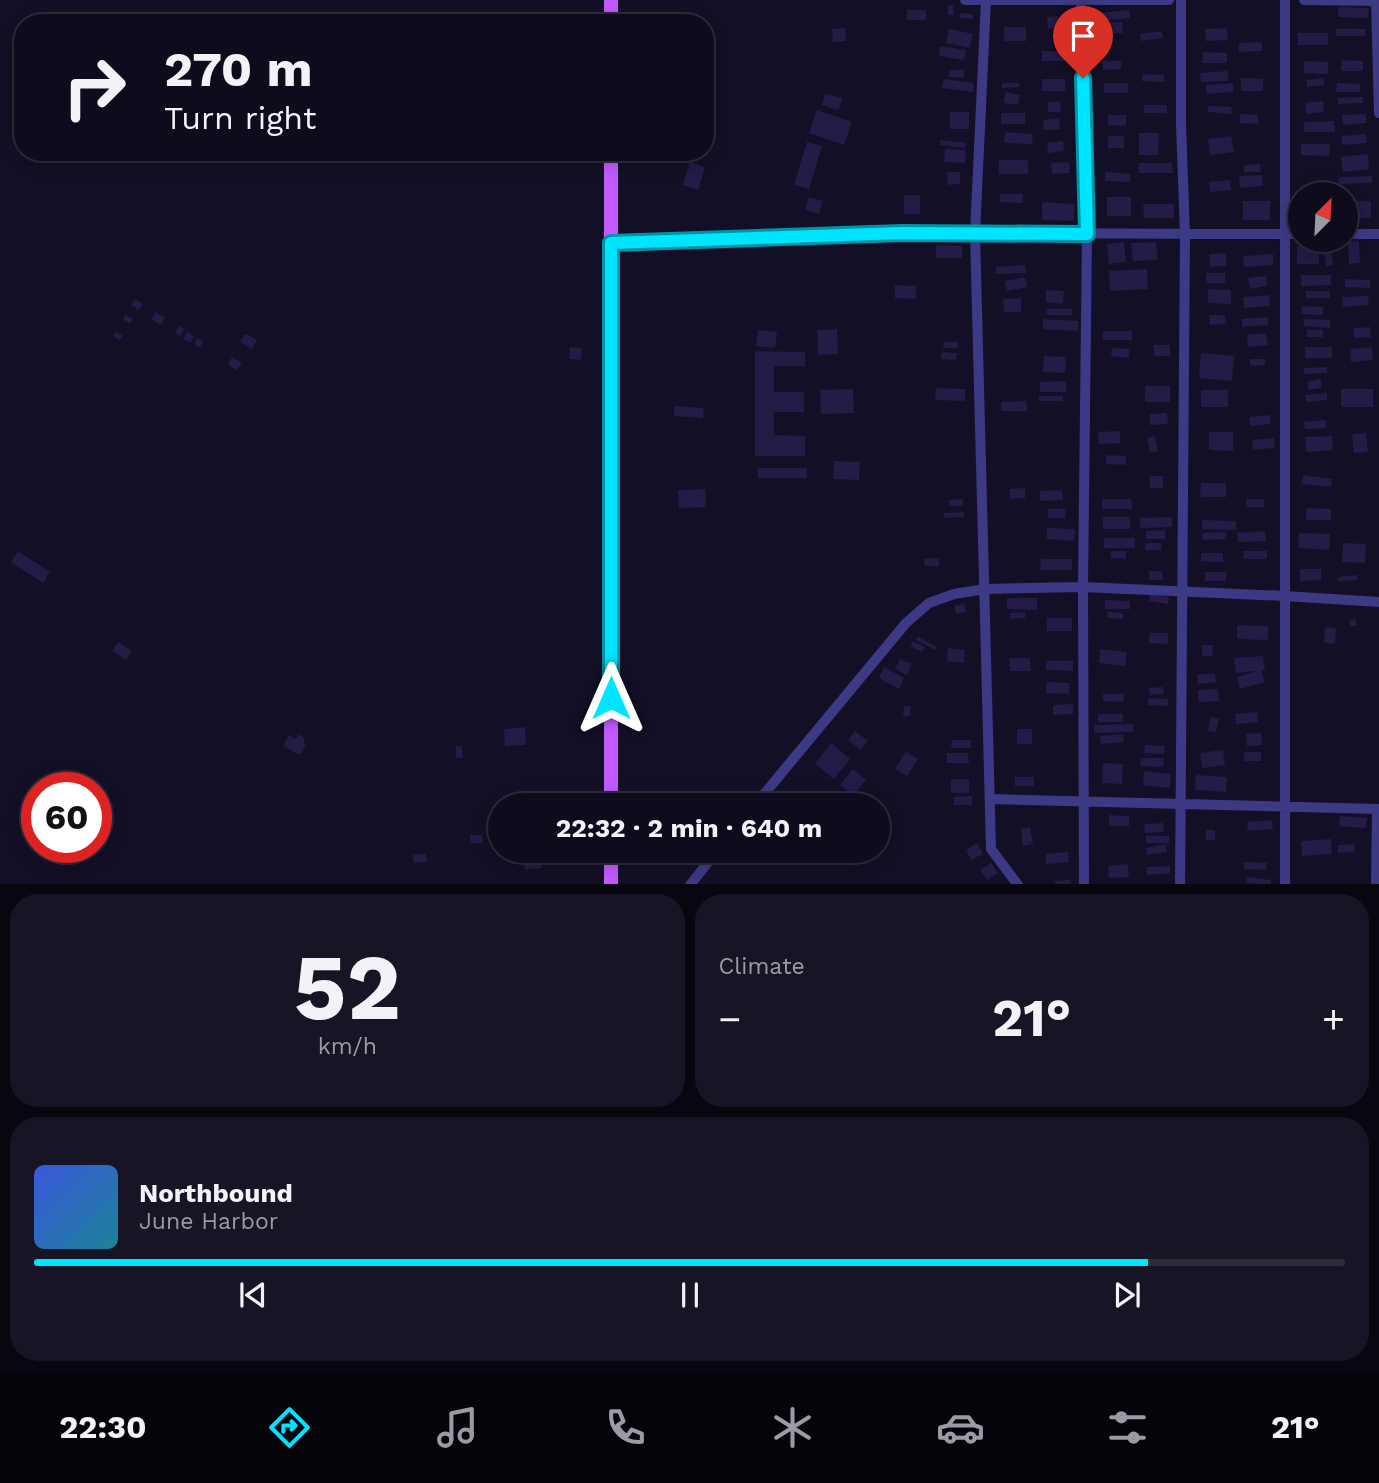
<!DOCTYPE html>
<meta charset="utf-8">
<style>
body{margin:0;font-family:"Work Sans",sans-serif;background:#171425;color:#f1f3f6;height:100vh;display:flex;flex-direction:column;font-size:26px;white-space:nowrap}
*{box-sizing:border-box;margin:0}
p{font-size:23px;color:#9b9ba3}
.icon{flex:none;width:38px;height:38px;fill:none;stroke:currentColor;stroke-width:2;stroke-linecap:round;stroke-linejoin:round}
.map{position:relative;height:884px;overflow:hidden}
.details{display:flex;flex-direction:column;gap:10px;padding:10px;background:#08060f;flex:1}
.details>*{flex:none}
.top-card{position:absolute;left:14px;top:14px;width:700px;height:147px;border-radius:28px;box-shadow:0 4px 18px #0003,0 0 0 2px #2e2b3b;background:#0e0b1c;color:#f1f3f6;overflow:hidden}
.needle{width:46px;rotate:24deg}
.buttons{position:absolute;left:1288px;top:182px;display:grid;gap:14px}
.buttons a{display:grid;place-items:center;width:70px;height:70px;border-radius:50%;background:#0e0b1c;box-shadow:0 4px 18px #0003,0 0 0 2px #2e2b3b;font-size:35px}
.speed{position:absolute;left:21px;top:772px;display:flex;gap:14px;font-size:35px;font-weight:700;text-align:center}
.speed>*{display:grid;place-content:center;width:91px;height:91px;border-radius:50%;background:#0e0b1c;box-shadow:0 4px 18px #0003,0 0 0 2px #2e2b3b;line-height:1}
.speed .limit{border:10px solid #d22;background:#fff;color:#111}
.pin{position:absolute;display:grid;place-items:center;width:60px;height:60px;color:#fff;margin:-72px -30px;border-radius:50% 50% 50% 0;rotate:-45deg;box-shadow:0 0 7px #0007}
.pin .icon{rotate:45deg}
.me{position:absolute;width:77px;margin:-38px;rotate:0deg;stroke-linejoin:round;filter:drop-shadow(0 0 5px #0008)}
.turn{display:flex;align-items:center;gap:24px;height:147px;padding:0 35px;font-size:32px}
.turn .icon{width:91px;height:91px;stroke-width:2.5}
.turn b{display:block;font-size:49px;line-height:60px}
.big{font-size:52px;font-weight:700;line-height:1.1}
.details .widget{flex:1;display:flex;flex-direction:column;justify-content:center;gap:10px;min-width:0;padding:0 24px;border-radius:28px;background:#171425}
.details .dial{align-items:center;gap:0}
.dial b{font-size:91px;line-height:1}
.song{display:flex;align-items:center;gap:21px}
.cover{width:84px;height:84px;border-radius:10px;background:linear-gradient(135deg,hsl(230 70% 55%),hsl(190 70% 35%))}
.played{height:7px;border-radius:4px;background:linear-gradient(90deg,#00e5ff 85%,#2e2b3b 85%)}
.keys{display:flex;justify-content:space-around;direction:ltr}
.heat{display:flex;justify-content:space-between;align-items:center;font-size:38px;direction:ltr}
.details .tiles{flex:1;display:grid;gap:10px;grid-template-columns:1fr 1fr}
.widget:last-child{grid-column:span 2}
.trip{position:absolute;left:488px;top:793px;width:402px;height:70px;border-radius:35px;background:#0e0b1c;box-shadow:0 4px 18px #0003,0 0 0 2px #2e2b3b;font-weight:700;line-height:70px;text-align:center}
.tabs{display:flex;height:112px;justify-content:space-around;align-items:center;background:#06040b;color:#9b9ba3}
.tabs .icon{width:49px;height:49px}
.tabs .active{color:#00e5ff}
.tabs b{font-size:32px;color:#f1f3f6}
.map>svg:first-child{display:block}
.building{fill:#241b47}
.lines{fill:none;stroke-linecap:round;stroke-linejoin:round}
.minor{stroke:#3d3a85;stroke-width:10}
.major{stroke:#c25bff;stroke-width:14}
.route-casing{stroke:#0095a6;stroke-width:18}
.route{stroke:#00e5ff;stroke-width:12}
</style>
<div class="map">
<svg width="1379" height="885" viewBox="0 0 1379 885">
<rect width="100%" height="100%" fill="#130f26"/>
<!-- building -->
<path class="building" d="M953,5L954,15H948V6Z
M1338,7L1369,8L1368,18L1338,17Z
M907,10H926V20H907Z
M1129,10L1130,18L1099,21V13Z
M960,13L973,14V19L959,18Z
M1058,16L1059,27L1048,29L1047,17Z
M1122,22L1123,33L1103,34L1102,23Z
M1004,27H1026V41H1004Z
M845,28L846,41L833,42L832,29Z
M1227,28L1228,40L1206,41L1205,29Z
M949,29L973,34L970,48L946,43Z
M1336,29H1365L1366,36H1336Z
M1161,31L1163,38L1141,41L1140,34Z
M1298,33H1328V45H1298Z
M1262,42V51L1239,52V43Z
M940,46L966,50L964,60L939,56Z
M1042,51L1067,52V61H1042Z
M1203,52L1227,53V63H1202Z
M1342,60L1363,61V71H1341Z
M1102,61H1121V69L1103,70Z
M1304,61L1328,62V74L1304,73Z
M949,70H964V78L949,77Z
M1228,71V81L1201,82L1200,73Z
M1143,74L1164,75V82L1142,81Z
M1241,78L1263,79V91H1241Z
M1324,78V85L1307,87V80Z
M944,79L974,83L973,92L942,88Z
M1042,79H1065V91H1042Z
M1002,83H1019L1020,87L1002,88Z
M1104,83H1128V93H1104Z
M1233,83V92L1207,94L1206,85Z
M1337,83L1360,84V92H1336Z
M1005,92L1020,95L1018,105L1004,103Z
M825,94L842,98L839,110L822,105Z
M1363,97V103L1338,104V98Z
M1323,101L1324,112L1306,114L1305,103Z
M1048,102H1060L1061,112H1048Z
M1144,105H1167V113H1144Z
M1208,106L1232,107L1231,114L1208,112Z
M817,110L852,122L844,145L809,133Z
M950,112H969V129H950Z
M1001,113H1025V124H1001Z
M1240,114L1258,115V124L1240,123Z
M1366,114V123L1343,125L1342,115Z
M1108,115H1126V126L1108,125Z
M1059,118L1060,129L1044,130L1043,120Z
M1334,121L1335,132H1304V122Z
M1005,132L1033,134L1032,144L1004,143Z
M1139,133H1159L1158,155H1139Z
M1366,134L1367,143L1342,145V136Z
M1108,136H1124V148H1108Z
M1231,136L1234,152L1210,155L1208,139Z
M940,140L966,143L965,148L940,145Z
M1063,141L1064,151L1048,153L1047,143Z
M807,142L822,146L809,189L794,185Z
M1301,144H1330L1329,156L1301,155Z
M945,149L966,150L965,163L944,162Z
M1368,154L1369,169L1343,172L1341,157Z
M999,160H1028V174H999Z
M690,162L705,167L698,190L683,185Z
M1069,162L1070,173L1052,174L1051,163Z
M1139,163H1172L1173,173H1139Z
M1260,164L1261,172H1244V165Z
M947,172H960V184L948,185Z
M1105,172L1131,174L1130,182L1105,181Z
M1262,175L1263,186L1240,188L1239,176Z
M1372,176V183L1339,184L1338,177Z
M1230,180L1231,190L1210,192L1209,182Z
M1331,184L1332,194H1301V185Z
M1000,194H1023V203L1000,202Z
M904,195H920V214H904Z
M809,197L823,201L819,214L805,210Z
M1107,197H1131V216H1107Z
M1243,201H1270V220H1243Z
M1346,201H1371V218H1346Z
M1042,202L1075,204L1074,221L1042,220Z
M1143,204H1174V218H1144Z
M1359,241L1360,263L1349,264L1348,242Z
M1124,242L1126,262L1109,264L1107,244Z
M1156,242L1158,260L1133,261L1131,243Z
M936,245L962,246V258H936Z
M1297,246H1319V264H1297Z
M1331,250L1333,265L1326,266L1324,251Z
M1226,253V266L1210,267L1209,254Z
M1273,254V265L1244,267L1243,256Z
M1025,265L1026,273L996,274V267Z
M1147,269L1148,289L1110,291L1109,271Z
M1206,273H1225V283H1206Z
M1301,275H1331V285L1301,286Z
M1266,276L1267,286L1250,289L1248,278Z
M1025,277L1027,287L1007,291L1005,281Z
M1345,279L1370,280V288L1345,287Z
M895,285L916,286V299L895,298Z
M1208,289L1231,290V304L1208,303Z
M1046,290L1064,291L1063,304L1046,302Z
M1306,291H1330V298H1306Z
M1269,295L1270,306L1244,308L1243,297Z
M1368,296L1369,305L1343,307L1342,297Z
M1021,298V312H1004L1003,299Z
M135,299L143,304L139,310L131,305Z
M1302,306L1323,307V315L1301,314Z
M1047,309H1072V315H1047Z
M155,312L165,317L161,325L151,319Z
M125,315L133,319L130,324L123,320Z
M1209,315H1225L1226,324L1210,325Z
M1268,317V325L1242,327V319Z
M1043,319L1078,321V331L1043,329Z
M1304,319L1330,320V328L1304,326Z
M179,326L184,329L181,336L175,333Z
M1370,327L1371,337L1354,338L1353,328Z
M837,329L838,354L818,355L817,330Z
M758,330L777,332L775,348L756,346Z
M1307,330H1323V337H1307Z
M116,331L123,336L120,340L113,336Z
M1103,331H1132V340H1103Z
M187,332L194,336L190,343L183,339Z
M1266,333L1268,345L1248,347L1247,335Z
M245,334L257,340L252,349L240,342Z
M197,338L203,342L200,348L194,344Z
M944,342H958V348H943Z
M1154,345H1170V356H1154Z
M570,347L582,348L581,360L569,359Z
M1305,347H1332V358H1305Z
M1372,347L1373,360L1351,362L1350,349Z
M1112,348L1129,349V358L1111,356Z
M755,351L805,352V366H774V392H804V412H774V435L805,436V456H755Z
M942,352L957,353L956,360L941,359Z
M1201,353L1234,356L1232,381L1199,378Z
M1044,356L1066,357L1065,373L1043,372Z
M232,357L242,363L237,370L228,365Z
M1250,359H1265V365L1250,366Z
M1327,367V373L1304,374V368Z
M1321,379V388L1308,390V381Z
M1066,381V392H1040V382Z
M1145,386H1170V402H1145Z
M936,388L965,389V401L935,400Z
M853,389L854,413L821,414L820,390Z
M1341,389H1373V407H1341Z
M1201,390H1228V407H1201Z
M1327,393V400L1306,402L1305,395Z
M1039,396H1063V401H1039Z
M1026,401L1027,411H1001V402Z
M674,406L704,408L703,418L674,416Z
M1167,413L1168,424L1150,425V414Z
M1270,415L1271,424L1250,426V417Z
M1326,420V428L1305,429L1304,422Z
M1120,431V443L1099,444L1098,432Z
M1209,432H1233V451L1209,450Z
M1366,433L1368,452L1354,453L1352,434Z
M1155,436L1158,451L1150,453L1147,438Z
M1332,436L1333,450L1306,452L1305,437Z
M1274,438L1275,448L1253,450L1252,440Z
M1106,455L1126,456V465L1106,464Z
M834,461L860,462L859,480L833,479Z
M758,468H807V478H758Z
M1303,475L1332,479L1331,487L1302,484Z
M1150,476H1163V488H1150Z
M1201,483H1226V497H1200Z
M1025,488V498L1010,499V489Z
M705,489L706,507L679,508L678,490Z
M1062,490L1063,500L1040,501V491Z
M963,499V506H949V500Z
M1102,499H1131L1132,509H1102Z
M1246,499H1264V507H1246Z
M1306,508L1331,509V520H1306Z
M1048,509H1065V518H1048Z
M964,512V517L944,518V513Z
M1103,517H1130V529H1103Z
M1172,517V527L1140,528V518Z
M1202,520L1236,521V530L1202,529Z
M1047,528L1075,529L1074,541L1047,539Z
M1165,530V539H1146V531Z
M1265,531L1266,541L1238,542L1237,533Z
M1226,532V539L1202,540V533Z
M1299,533L1330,534L1329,550L1298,548Z
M1104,538H1135V548H1104Z
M1145,543H1161V550H1145Z
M1343,543L1366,544L1365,563L1342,562Z
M18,551L50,572L43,583L11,562Z
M1111,551H1126V559L1111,558Z
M1243,551H1267V559H1244Z
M1201,553H1223V562L1201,561Z
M939,558V566H925L924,559Z
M1041,559H1072V570H1040Z
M1300,569H1321V580L1300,581Z
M1149,571H1162L1163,580H1149Z
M1205,572H1226V581H1205Z
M1357,575V580L1338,581V577Z
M1150,594L1169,597L1168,604L1149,601Z
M1007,598H1037V610L1007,609Z
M1105,600L1130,601V609H1105Z
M964,604L966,612L956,614L954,606Z
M1025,612V618L1010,619V613Z
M1107,612L1123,613V619L1107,618Z
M1047,618H1072V631H1047Z
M1355,619L1357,625L1351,627L1349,621Z
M1237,625L1268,626V640L1237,639Z
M1325,627L1336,628L1335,644L1324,643Z
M1150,633H1168V644L1149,643Z
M918,636L937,647L935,650L916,640Z
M913,641L925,647L922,652L910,646Z
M118,642L132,651L126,660L112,651Z
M1202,645H1213L1212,656H1202Z
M948,648L965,650L964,663L947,661Z
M1100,649L1127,652L1125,666L1099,663Z
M1263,656L1265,670L1236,673L1234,658Z
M1009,658H1030L1031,671H1010Z
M900,659L912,664L907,675L895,669Z
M1046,661H1073V671L1046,670Z
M884,667L904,678L899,689L879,678Z
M1261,670L1265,682L1240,689L1237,677Z
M1215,673L1216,682L1198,684L1197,675Z
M1047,682L1069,683V694L1046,693Z
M1163,687L1164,694L1150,695L1149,688Z
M1218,689L1219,701L1199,702L1198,690Z
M1103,694H1124L1123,702L1103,701Z
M1148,698L1168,699V706L1148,705Z
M1073,704V714L1053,715V705Z
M904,706H911L910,716H903Z
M1257,712L1258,722L1236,724L1235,714Z
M1098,714H1123V722H1098Z
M1210,717L1219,719L1216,732L1208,731Z
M1133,724V732L1094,733V725Z
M525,727L526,745L505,746L504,729Z
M1017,729H1032V744H1017Z
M855,731L868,741L861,750L848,740Z
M1261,733L1262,745L1247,746L1246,734Z
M298,734L305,738L303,743L306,744L300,755L283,746L289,735L296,739Z
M1123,734L1124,742L1101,744L1100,736Z
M952,740H971V748H951Z
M831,743L850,759L834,779L815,764Z
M1145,745L1165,746L1164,754L1144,753Z
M456,746H462L463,758H456Z
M1223,750L1225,765L1202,768L1200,753Z
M906,752L918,759L907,776L895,769Z
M1244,752H1261V761H1244Z
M947,753H968L969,763H947Z
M1141,758H1164L1163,767L1140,766Z
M1103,763L1123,764L1122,784L1102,783Z
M853,769L866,780L853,795L840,785Z
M1144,771L1171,774L1170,788L1143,785Z
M1196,775L1227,777L1226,792L1195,790Z
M1015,777H1034V786H1015Z
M951,779H969V793H951Z
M972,796V805H954V797Z
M1109,815L1129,816V826H1109Z
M1340,816L1367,818L1366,828L1339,826Z
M1272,820L1273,829L1248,831L1247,822Z
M1163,823L1164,832L1145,833L1144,824Z
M1030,827L1033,844L1023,846L1021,829Z
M1206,830H1215V840H1206Z
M470,835H482L483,843H471Z
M1146,836H1169V843H1146Z
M1331,839L1332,854L1302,856L1301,841Z
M977,843L983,854L971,860L966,850Z
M1166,844L1167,852L1147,855L1146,848Z
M1354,844V852L1338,853V845Z
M523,850H541V854L523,856Z
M1068,852L1069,862L1046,864V854Z
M426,854L427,862L414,863L413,855Z
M542,858V868L525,870L524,859Z
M1244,862L1267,863L1266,870L1244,869Z
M991,863L998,873L987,880L980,870Z
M1128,864L1129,877L1109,878L1108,866Z
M1170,866V873L1147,875V867Z
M1247,877L1271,880V885L1246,883Z
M1070,880L1071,885H1055V881Z"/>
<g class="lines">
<!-- minor -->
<path class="minor" d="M965,0H1169
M986,0L975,233L991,849L1018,885
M1081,0L1087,234L1083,587L1084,885
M1304,0L1379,1
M1376,1L1379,113
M1346,234H1379
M611,243L902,233L1300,234
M990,799L1379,809
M755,805L906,623L929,603L954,594L985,589L1083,587L1285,596L1379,602
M690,885L718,850
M1180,885L1185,234L1181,125V0
M1285,885V0
M1376,885L1377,809"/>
<!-- major -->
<path class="major" d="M611,0V23
M611,805V152
M611,885V850"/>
</g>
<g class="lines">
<defs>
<path id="route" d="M611,698V243L902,233L1087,234L1083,78"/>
</defs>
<!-- route casing -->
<use href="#route" class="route-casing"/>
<!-- route -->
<use href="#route" class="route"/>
</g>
</svg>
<div class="buttons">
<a><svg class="needle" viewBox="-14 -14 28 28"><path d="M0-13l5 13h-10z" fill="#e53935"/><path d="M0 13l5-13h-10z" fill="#9b9ba3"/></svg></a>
</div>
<div class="speed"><div class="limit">60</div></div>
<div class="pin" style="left:1083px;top:78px;background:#d93025"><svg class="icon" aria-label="arrive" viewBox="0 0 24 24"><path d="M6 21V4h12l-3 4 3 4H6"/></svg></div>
<svg class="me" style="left:611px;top:698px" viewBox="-20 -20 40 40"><path d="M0-17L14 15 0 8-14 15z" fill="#00e5ff" stroke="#fff" stroke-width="4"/></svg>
<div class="trip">22:32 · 2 min · 640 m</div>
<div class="top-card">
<div class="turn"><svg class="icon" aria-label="right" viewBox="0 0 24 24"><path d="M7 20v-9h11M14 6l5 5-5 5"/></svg><div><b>270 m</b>Turn right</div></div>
</div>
</div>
<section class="details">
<div class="tiles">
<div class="widget dial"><b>52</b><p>km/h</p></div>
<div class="widget"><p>Climate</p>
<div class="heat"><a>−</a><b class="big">21°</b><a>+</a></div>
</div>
<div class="widget">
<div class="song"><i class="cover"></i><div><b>Northbound</b><p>June Harbor</p></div></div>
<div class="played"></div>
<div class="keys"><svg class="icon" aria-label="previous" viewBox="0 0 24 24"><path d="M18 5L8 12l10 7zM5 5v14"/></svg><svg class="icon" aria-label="pause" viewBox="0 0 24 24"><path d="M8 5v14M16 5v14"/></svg><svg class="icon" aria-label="next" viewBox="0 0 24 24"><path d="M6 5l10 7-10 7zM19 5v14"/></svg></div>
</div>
</div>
</section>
<nav class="tabs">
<b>22:30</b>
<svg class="icon active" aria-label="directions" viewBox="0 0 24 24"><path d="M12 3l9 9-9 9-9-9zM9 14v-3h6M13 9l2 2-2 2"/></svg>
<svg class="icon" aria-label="music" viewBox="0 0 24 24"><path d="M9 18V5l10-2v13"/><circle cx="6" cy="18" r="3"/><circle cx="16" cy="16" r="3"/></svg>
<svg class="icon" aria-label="phone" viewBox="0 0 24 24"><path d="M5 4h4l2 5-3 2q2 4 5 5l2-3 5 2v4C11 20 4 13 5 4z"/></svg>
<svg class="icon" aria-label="climate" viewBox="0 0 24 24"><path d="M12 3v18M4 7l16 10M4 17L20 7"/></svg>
<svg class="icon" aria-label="car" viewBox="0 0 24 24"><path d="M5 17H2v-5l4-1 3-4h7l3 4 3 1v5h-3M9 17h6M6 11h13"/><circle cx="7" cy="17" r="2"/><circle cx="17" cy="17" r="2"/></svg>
<svg class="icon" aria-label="filters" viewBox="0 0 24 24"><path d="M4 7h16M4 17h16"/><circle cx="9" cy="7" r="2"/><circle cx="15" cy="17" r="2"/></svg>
<b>21°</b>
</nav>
